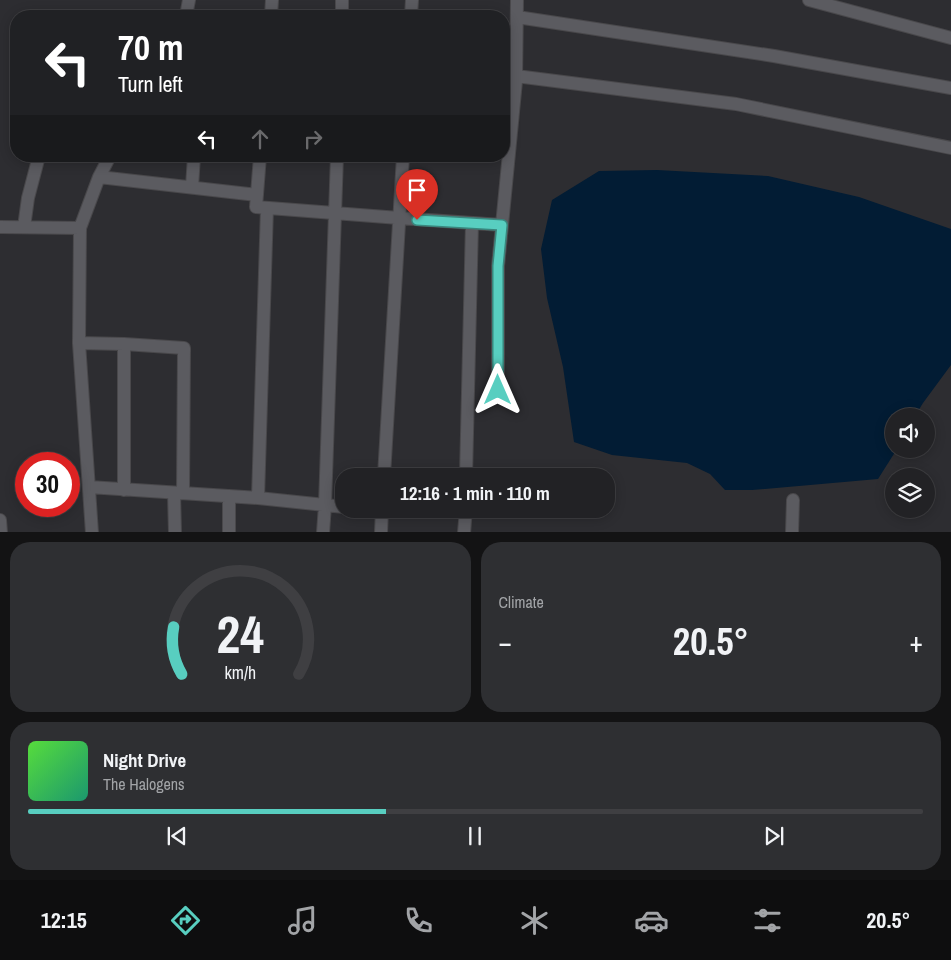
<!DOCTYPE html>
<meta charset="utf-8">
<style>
body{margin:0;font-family:"Archivo Narrow",sans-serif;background:#2e2f32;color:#f1f3f6;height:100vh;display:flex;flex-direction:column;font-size:19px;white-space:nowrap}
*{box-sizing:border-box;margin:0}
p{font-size:16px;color:#a2a4a7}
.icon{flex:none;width:28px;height:28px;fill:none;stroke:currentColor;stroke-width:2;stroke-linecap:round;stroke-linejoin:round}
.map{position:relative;height:532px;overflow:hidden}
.sheet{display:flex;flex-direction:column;gap:10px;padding:10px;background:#131314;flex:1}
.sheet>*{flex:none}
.guide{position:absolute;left:10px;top:10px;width:500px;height:152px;border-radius:20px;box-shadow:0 2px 12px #0003,0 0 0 1px #3f3f42;background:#202124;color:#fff;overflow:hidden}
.buttons{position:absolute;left:885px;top:408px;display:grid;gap:10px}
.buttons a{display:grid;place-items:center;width:50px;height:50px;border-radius:50%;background:#222225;box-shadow:0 2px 12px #0003,0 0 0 1px #3f3f42;font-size:25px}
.speed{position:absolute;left:15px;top:452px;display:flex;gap:10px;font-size:25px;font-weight:700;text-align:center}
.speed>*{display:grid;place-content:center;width:65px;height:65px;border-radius:50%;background:#222225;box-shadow:0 2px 12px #0003,0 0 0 1px #3f3f42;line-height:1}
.speed .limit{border:8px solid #d22;background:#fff;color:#111}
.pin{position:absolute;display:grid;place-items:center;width:42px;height:42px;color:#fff;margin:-51px -21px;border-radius:50% 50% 50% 0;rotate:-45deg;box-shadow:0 0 5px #0007}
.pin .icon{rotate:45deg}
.me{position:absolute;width:55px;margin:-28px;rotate:0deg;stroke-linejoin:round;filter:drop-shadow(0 0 4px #0008)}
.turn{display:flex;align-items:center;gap:18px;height:105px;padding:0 25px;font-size:22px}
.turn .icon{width:65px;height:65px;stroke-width:2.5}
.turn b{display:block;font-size:35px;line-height:42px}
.lanes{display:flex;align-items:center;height:48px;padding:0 25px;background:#0003;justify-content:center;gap:25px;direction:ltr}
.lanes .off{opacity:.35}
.big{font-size:38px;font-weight:700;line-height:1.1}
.sheet .tile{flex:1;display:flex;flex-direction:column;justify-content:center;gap:8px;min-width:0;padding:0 18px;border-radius:20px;background:#2e2f32}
.sheet .dial{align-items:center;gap:0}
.dial svg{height:130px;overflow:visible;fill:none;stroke:#3f3f42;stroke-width:7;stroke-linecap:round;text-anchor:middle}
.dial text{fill:#f1f3f6;stroke:none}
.song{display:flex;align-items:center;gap:15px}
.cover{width:60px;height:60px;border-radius:8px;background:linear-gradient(135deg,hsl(110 70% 55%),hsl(160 70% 35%))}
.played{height:5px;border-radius:2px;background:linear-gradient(90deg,#58cec0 40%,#3f3f42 40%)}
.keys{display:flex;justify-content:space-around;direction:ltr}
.heat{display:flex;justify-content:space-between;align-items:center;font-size:28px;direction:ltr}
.sheet .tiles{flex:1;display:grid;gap:10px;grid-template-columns:1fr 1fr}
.tile:last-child{grid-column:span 2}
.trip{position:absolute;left:335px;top:468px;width:280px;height:50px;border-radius:20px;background:#222225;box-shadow:0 2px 12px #0003,0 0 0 1px #3f3f42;font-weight:700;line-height:50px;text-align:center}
.tab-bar{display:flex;height:80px;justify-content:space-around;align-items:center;background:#0e0e0f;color:#a2a4a7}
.tab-bar .icon{width:35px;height:35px}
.tab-bar .on{color:#58cec0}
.tab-bar b{font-size:22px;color:#f1f3f6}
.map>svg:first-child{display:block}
.water{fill:#021c34}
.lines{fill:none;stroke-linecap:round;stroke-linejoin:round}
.minor-casing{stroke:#49484b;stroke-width:14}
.minor{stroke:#5b5b60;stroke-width:12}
.route-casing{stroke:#39867d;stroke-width:12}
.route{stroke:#58cec0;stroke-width:9}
</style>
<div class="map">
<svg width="951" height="533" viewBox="0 0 951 533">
<rect width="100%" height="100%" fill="#2d2d31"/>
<!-- water -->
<path class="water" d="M657,170L768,176L859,197L951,229V365L923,403L915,416H894V449H897L878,479L752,490H725L710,474L687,463L612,455L574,442L563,367L547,298L541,249L552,200L599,171Z"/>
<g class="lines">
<defs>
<path id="minor" d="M809,0L951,38
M186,16L189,0
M271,16L272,0
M342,16V0
M411,16L412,0
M517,17L774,56L951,88
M516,76L736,104L951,148
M260,156L256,207L399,218L502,225
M99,177L110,156
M192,187L194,156
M0,227L80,228L79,343L92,533
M24,227L28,198L39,156
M80,228L99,177L257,195
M79,343L124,344
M498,390V266L516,81L517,0
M384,476L403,156
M466,476L472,223
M89,487L258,498L325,505L337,156
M124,490V344L184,348L183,493
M174,493L175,533
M229,496V533
M258,498L267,208
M370,509L466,510
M0,520L1,533
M323,533L325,505L344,507
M381,533L382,509
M464,533L466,509
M792,533L793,500"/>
</defs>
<!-- minor casing -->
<use href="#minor" class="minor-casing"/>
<!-- minor -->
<use href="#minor" class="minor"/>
</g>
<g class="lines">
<defs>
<path id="route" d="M417,220L502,225L498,266V390"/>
</defs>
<!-- route casing -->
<use href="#route" class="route-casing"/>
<!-- route -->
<use href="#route" class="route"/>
</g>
</svg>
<div class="buttons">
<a><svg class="icon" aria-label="sound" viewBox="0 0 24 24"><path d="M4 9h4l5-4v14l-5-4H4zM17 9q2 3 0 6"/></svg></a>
<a><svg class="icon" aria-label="layers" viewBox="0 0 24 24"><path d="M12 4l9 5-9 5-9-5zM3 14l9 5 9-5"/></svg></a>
</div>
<div class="speed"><div class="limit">30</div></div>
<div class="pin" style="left:417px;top:220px;background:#d93025"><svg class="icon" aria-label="arrive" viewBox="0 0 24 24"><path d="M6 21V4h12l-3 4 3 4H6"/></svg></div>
<svg class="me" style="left:498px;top:390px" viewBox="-20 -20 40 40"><path d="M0-17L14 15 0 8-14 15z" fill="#58cec0" stroke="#fff" stroke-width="4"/></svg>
<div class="trip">12:16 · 1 min · 110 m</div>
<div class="guide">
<div class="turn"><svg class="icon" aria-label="left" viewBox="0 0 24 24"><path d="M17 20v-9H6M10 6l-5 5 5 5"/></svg><div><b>70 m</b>Turn left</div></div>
<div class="lanes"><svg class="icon" aria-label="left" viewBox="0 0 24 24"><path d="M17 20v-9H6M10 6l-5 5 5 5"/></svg><svg class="icon off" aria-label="ahead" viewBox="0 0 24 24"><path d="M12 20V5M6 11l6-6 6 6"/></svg><svg class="icon off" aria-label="right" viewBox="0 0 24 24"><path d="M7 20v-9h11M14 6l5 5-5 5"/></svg></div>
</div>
</div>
<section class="sheet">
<div class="tiles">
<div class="tile dial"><svg viewBox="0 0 100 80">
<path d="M14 69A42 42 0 1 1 86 69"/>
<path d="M14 69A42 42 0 0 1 9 40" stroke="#58cec0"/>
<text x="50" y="56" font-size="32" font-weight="700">24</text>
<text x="50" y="72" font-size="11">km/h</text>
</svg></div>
<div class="tile"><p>Climate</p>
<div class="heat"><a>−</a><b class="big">20.5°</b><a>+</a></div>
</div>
<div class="tile">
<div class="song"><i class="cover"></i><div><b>Night Drive</b><p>The Halogens</p></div></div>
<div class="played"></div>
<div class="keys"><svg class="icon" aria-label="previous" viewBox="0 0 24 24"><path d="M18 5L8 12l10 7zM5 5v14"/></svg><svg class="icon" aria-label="pause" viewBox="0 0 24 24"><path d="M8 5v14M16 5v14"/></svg><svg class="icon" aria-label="next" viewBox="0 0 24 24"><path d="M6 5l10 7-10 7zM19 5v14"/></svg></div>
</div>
</div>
</section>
<nav class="tab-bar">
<b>12:15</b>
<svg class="icon on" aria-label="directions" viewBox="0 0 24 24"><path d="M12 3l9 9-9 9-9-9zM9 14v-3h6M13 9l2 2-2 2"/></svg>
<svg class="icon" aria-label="music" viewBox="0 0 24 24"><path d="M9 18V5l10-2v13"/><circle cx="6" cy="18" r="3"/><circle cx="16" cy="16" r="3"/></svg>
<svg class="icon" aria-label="phone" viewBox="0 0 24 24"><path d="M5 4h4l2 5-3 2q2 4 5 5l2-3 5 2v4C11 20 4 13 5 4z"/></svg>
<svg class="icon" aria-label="climate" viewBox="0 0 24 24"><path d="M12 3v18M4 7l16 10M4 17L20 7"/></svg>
<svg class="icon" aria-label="car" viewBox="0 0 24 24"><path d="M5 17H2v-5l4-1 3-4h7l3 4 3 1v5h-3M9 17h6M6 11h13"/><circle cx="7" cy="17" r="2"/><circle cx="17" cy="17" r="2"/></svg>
<svg class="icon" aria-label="filters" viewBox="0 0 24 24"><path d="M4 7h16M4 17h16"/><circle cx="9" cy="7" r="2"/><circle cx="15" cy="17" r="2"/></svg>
<b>20.5°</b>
</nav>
